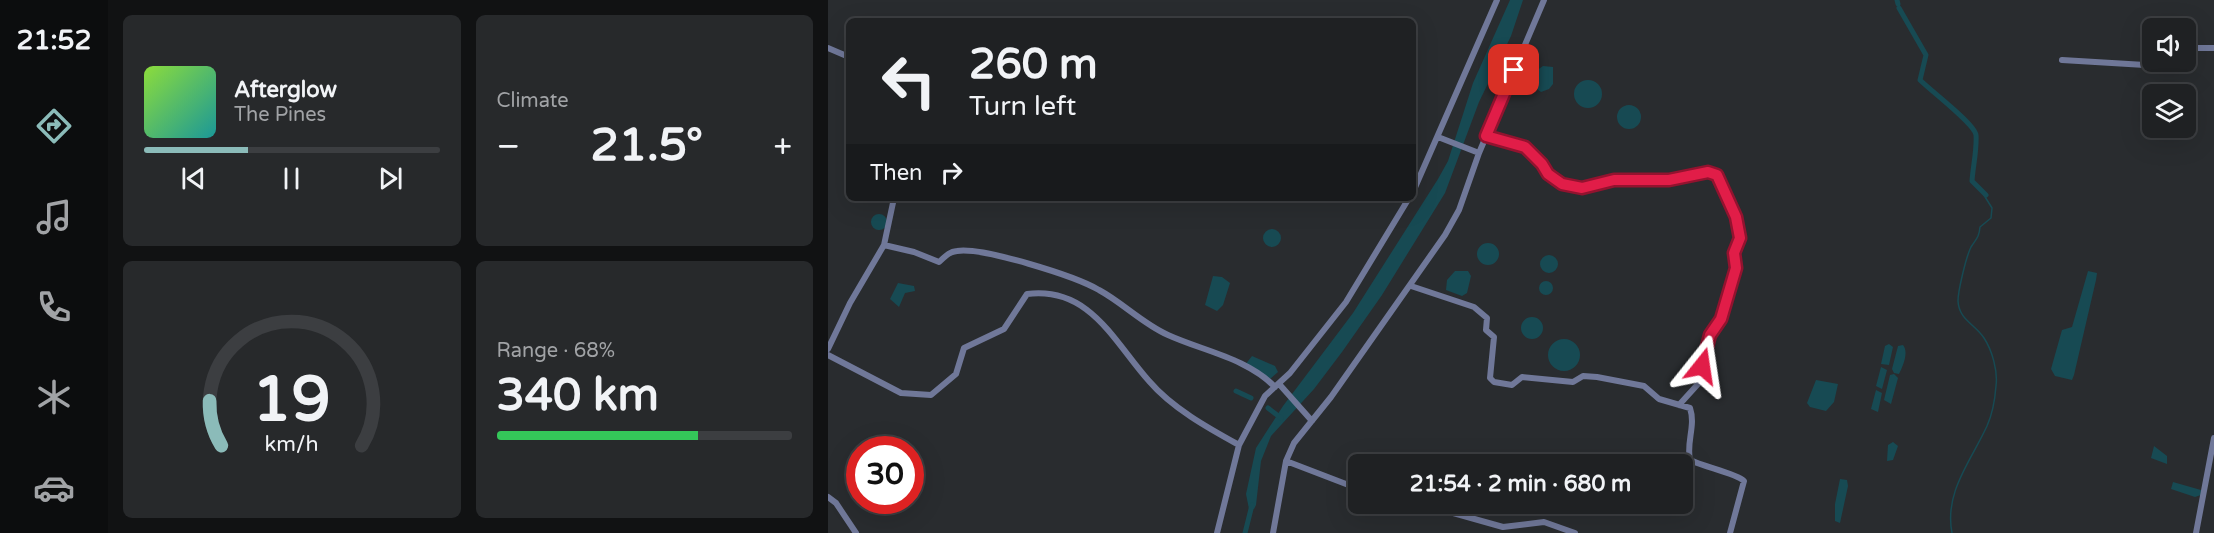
<!DOCTYPE html>
<meta charset="utf-8">
<style>
body{margin:0;font-family:"Varela Round",sans-serif;background:#27292b;color:#f1f3f6;height:100vh;display:flex;flex-direction:column;font-size:22px;white-space:nowrap}
*{box-sizing:border-box;margin:0}
p{font-size:20px;color:#a1a3a6}
.icon{flex:none;width:33px;height:33px;fill:none;stroke:currentColor;stroke-width:2;stroke-linecap:round;stroke-linejoin:round}
.map{position:relative;flex:1;overflow:hidden}
.sheet{display:flex;flex-direction:column;gap:15px;padding:15px;background:#111213;width:720px}
.sheet>*{flex:none}
.hud{position:absolute;left:18px;top:18px;width:570px;height:183px;border-radius:9px;box-shadow:0 6px 24px #0002,0 0 0 2px #3c3e41;background:#1f2123;color:#f1f3f6;overflow:hidden}
.fabs{position:absolute;left:1314px;top:18px;display:grid;gap:12px}
.fabs a{display:grid;place-items:center;width:54px;height:54px;border-radius:9px;background:#1f2123;box-shadow:0 6px 24px #0002,0 0 0 2px #3c3e41;font-size:30px}
.speed{position:absolute;left:18px;top:436px;display:flex;gap:12px;font-size:30px;font-weight:700;text-align:center}
.speed>*{display:grid;place-content:center;width:78px;height:78px;border-radius:50%;background:#1f2123;box-shadow:0 6px 24px #0002,0 0 0 2px #3c3e41;line-height:1}
.speed .limit{border:9px solid #d22;background:#fff;color:#111}
.pin{position:absolute;display:grid;place-items:center;width:51px;height:51px;color:#fff;margin:-26px;border-radius:12px;box-shadow:0 3px 9px #0006}
.me{position:absolute;width:66px;margin:-33px;rotate:15deg;stroke-linejoin:round;filter:drop-shadow(0 0 4px #0008)}
.turn{display:flex;align-items:center;gap:21px;height:126px;padding:0 24px;font-size:27px}
.turn .icon{width:78px;height:78px;stroke-width:2.5}
.turn b{display:block;font-size:42px;line-height:51px}
.then{display:flex;align-items:center;height:57px;padding:0 24px;background:#0003;gap:12px;font-size:22px}
.big{font-size:45px;font-weight:700;line-height:1.1}
.sheet .card{flex:1;display:flex;flex-direction:column;justify-content:center;gap:9px;min-width:0;padding:0 21px;border-radius:9px;background:#27292b}
.sheet .dial{align-items:center;gap:0}
.dial svg{height:156px;overflow:visible;fill:none;stroke:#3c3e41;stroke-width:7;stroke-linecap:round;text-anchor:middle}
.dial text{fill:#f1f3f6;stroke:none}
.song{display:flex;align-items:center;gap:18px}
.cover{width:72px;height:72px;border-radius:9px;background:linear-gradient(135deg,hsl(90 70% 55%),hsl(180 70% 35%))}
.played{height:6px;border-radius:3px;background:linear-gradient(90deg,#8bbbb9 35%,#3c3e41 35%)}
.keys{display:flex;justify-content:space-around;direction:ltr}
.heat{display:flex;justify-content:space-between;align-items:center;font-size:33px;direction:ltr}
.charge{height:9px;border-radius:4px;background:linear-gradient(90deg,#34c759 68%,#3c3e41 0)}
.sheet .tiles{flex:1;display:grid;gap:15px;grid-template-columns:repeat(2,1fr)}
.trip{position:absolute;left:520px;top:454px;width:345px;height:60px;border-radius:9px;background:#1f2123;box-shadow:0 6px 24px #0002,0 0 0 2px #3c3e41;font-weight:700;line-height:60px;text-align:center}
main{display:flex;flex:1;min-height:0}
.tabs{display:flex;flex-direction:column;width:108px;justify-content:space-around;align-items:center;background:#0c0d0e;color:#a1a3a6}
.tabs .icon{width:42px;height:42px}
.tabs .selected{color:#8bbbb9}
.tabs b{font-size:27px;color:#f1f3f6}
.map>svg:first-child{display:block}
.water{fill:#174a53}
.lines{fill:none;stroke-linecap:round;stroke-linejoin:round}
.stream{stroke:#174a53;stroke-width:1.5}
.canal{stroke:#174a53;stroke-width:5}
.minor{stroke:#707899;stroke-width:6}
.route-casing{stroke:#92132f;stroke-width:15}
.route{stroke:#e11d48;stroke-width:10}
</style>
<main>
<nav class="tabs">
<b>21:52</b>
<svg class="icon selected" aria-label="directions" viewBox="0 0 24 24"><path d="M12 3l9 9-9 9-9-9zM9 14v-3h6M13 9l2 2-2 2"/></svg>
<svg class="icon" aria-label="music" viewBox="0 0 24 24"><path d="M9 18V5l10-2v13"/><circle cx="6" cy="18" r="3"/><circle cx="16" cy="16" r="3"/></svg>
<svg class="icon" aria-label="phone" viewBox="0 0 24 24"><path d="M5 4h4l2 5-3 2q2 4 5 5l2-3 5 2v4C11 20 4 13 5 4z"/></svg>
<svg class="icon" aria-label="climate" viewBox="0 0 24 24"><path d="M12 3v18M4 7l16 10M4 17L20 7"/></svg>
<svg class="icon" aria-label="car" viewBox="0 0 24 24"><path d="M5 17H2v-5l4-1 3-4h7l3 4 3 1v5h-3M9 17h6M6 11h13"/><circle cx="7" cy="17" r="2"/><circle cx="17" cy="17" r="2"/></svg>
</nav>
<section class="sheet">
<div class="tiles">
<div class="card">
<div class="song"><i class="cover"></i><div><b>Afterglow</b><p>The Pines</p></div></div>
<div class="played"></div>
<div class="keys"><svg class="icon" aria-label="previous" viewBox="0 0 24 24"><path d="M18 5L8 12l10 7zM5 5v14"/></svg><svg class="icon" aria-label="pause" viewBox="0 0 24 24"><path d="M8 5v14M16 5v14"/></svg><svg class="icon" aria-label="next" viewBox="0 0 24 24"><path d="M6 5l10 7-10 7zM19 5v14"/></svg></div>
</div>
<div class="card"><p>Climate</p>
<div class="heat"><a>−</a><b class="big">21.5°</b><a>+</a></div>
</div>
<div class="card dial"><svg viewBox="0 0 100 80">
<path d="M14 69A42 42 0 1 1 86 69"/>
<path d="M14 69A42 42 0 0 1 8 46" stroke="#8bbbb9"/>
<text x="50" y="56" font-size="32" font-weight="700">19</text>
<text x="50" y="72" font-size="11">km/h</text>
</svg></div>
<div class="card"><p>Range · 68%</p><b class="big">340 km</b><div class="charge"></div></div>
</div>
</section>
<div class="map">
<svg width="1386" height="533" viewBox="0 0 1386 533">
<rect width="100%" height="100%" fill="#292c2f"/>
<!-- water -->
<path class="water" d="M682,0H695L683,36L651,102L617,193L554,295L514,352L486,389L443,436L433,461L428,505L426,509H421L418,494L428,448L455,406L525,313L610,179L620,161L645,83Z
M715,66L725,67V84L721,89L713,92L705,86C704,76 707,71 715,66Z
M746 94a14 14 0 1 1 28 0a14 14 0 1 1-28 0Z
M789 117a12 12 0 1 1 24 0a12 12 0 1 1-24 0Z
M43 222a8 8 0 1 1 16 0a8 8 0 1 1-16 0Z
M435 238a9 9 0 1 1 18 0a9 9 0 1 1-18 0Z
M649 254a11 11 0 1 1 22 0a11 11 0 1 1-22 0Z
M712 264a9 9 0 1 1 18 0a9 9 0 1 1-18 0Z
M627,271H640L643,276L639,293L634,296L618,290L619,280Z
M1260,271L1269,273L1268,280L1246,375L1244,380L1227,376L1223,369L1234,330L1244,327Z
M385,276L394,277L402,283L395,305L389,311L377,305Z
M711 288a7 7 0 1 1 14 0a7 7 0 1 1-14 0Z
M70,283L86,286L87,291L77,293L71,307L62,299Z
M693 328a11 11 0 1 1 22 0a11 11 0 1 1-22 0Z
M720 355a16 16 0 1 1 32 0a16 16 0 1 1-32 0Z
M1061,344L1065,347L1061,365L1053,364L1057,346Z
M1075,345C1081,352 1075,366 1071,374L1066,373L1064,369L1070,346Z
M424,356L447,366L450,372L442,379L417,365Z
M1053,367L1059,370L1054,389L1048,386Z
M1066,374L1070,378L1063,404L1056,400L1062,375Z
M988,380L1010,384L1006,402L998,411L982,407L979,403Z
M1048,390L1054,393L1050,412L1043,409Z
M1065,442L1070,446L1065,460L1059,461L1060,445Z
M1326,446L1339,456V464L1323,458Z
M1012,479L1019,480L1020,486L1012,523L1007,521V504Z
M1345,482L1373,490V495L1367,497L1343,489Z"/>
<g class="lines">
<!-- stream -->
<path class="stream" d="M1124,533C1116,492 1143,461 1159,426C1164,415 1167,399 1168,386C1170,371 1164,350 1156,338C1147,324 1131,320 1130,301C1130,291 1138,257 1143,247C1148,239 1151,238 1152,227L1163,218L1164,208L1154,192"/>
<!-- canal -->
<path class="canal" d="M1069,0L1070,4
M1071,8L1098,55L1092,80C1103,91 1147,124 1148,135C1149,150 1145,166 1144,181L1158,195
M408,391L423,398
M440,408L453,418
M417,533L424,505"/>
<!-- minor -->
<path class="minor" d="M0,48L21,57
M1358,48H1386
M1234,60L1317,65L1327,62
M658,136L697,147L714,164L720,174L734,184L754,188L786,180H841L880,172L889,175L908,217L912,238L906,253L908,268L893,319L878,349L870,384L851,405
M610,137L651,153
M585,192L669,0
M56,245L86,252L111,262C117,257 120,252 129,251C155,247 247,276 271,290C295,303 315,324 340,335C375,351 419,358 447,387
M583,286L646,307L659,318L658,330L666,337L662,378L666,382L684,385L694,377L745,382L755,376L769,377L816,386L831,399L862,408C868,426 858,442 862,460C876,467 908,473 916,481L902,533
M0,349L22,303L56,245L66,198
M0,355L73,393L103,395L128,374L136,348L176,329L199,294C262,286 286,342 321,381C344,408 380,428 411,445
M452,385L484,421
M458,461L531,489
M0,497L8,503L28,533
M593,504L675,527L716,522L747,533
M389,533L411,445L437,396L462,373L518,302L581,198
M445,533L458,461L466,443L503,397L617,235L631,210L651,153L716,0
M1368,533L1386,438"/>
</g>
<g class="lines">
<defs>
<path id="route" d="M686,70L658,136L697,147L714,164L720,174L734,184L754,188L786,180H841L880,172L889,175L908,217L912,238L906,253L908,268L893,319L882,335L874,366"/>
</defs>
<!-- route casing -->
<use href="#route" class="route-casing"/>
<!-- route -->
<use href="#route" class="route"/>
</g>
</svg>
<div class="fabs">
<a><svg class="icon" aria-label="sound" viewBox="0 0 24 24"><path d="M4 9h4l5-4v14l-5-4H4zM17 9q2 3 0 6"/></svg></a>
<a><svg class="icon" aria-label="layers" viewBox="0 0 24 24"><path d="M12 4l9 5-9 5-9-5zM3 14l9 5 9-5"/></svg></a>
</div>
<div class="speed"><div class="limit">30</div></div>
<div class="pin" style="left:686px;top:70px;background:#d93025"><svg class="icon" aria-label="arrive" viewBox="0 0 24 24"><path d="M6 21V4h12l-3 4 3 4H6"/></svg></div>
<svg class="me" style="left:874px;top:366px" viewBox="-20 -20 40 40"><path d="M0-17L14 15 0 8-14 15z" fill="#e11d48" stroke="#fff" stroke-width="4"/></svg>
<div class="trip">21:54 · 2 min · 680 m</div>
<div class="hud">
<div class="turn"><svg class="icon" aria-label="left" viewBox="0 0 24 24"><path d="M17 20v-9H6M10 6l-5 5 5 5"/></svg><div><b>260 m</b>Turn left</div></div>
<div class="then">Then<svg class="icon" aria-label="right" viewBox="0 0 24 24"><path d="M7 20v-9h11M14 6l5 5-5 5"/></svg></div>
</div>
</div>
</main>
